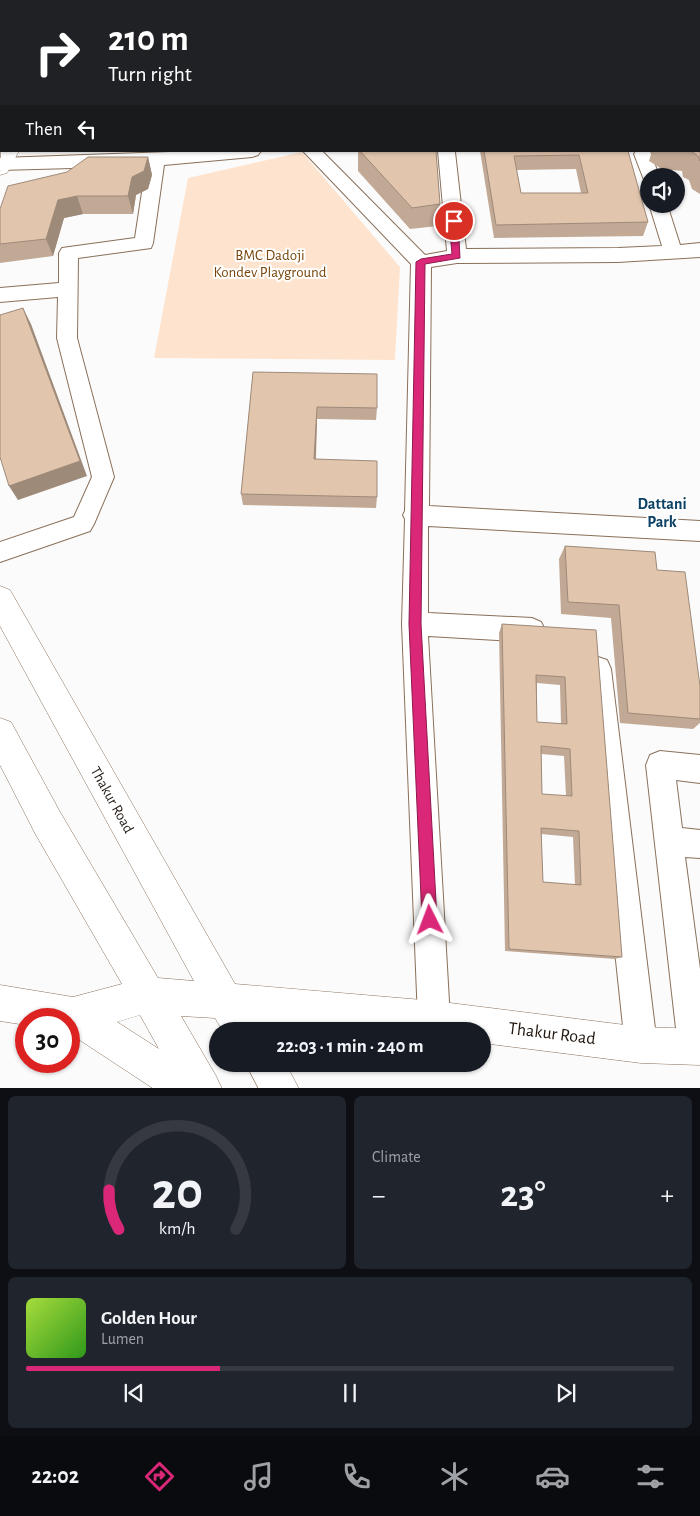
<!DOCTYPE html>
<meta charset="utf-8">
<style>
body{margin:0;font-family:"Alegreya Sans",sans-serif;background:#20242c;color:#f1f3f6;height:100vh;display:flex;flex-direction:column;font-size:19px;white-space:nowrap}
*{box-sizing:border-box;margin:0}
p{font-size:16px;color:#9ea1a6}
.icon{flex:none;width:28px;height:28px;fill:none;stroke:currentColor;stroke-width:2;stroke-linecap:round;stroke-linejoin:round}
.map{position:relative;height:1088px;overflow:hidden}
.side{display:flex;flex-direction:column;gap:8px;padding:8px;background:#0d0f14;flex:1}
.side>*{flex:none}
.hud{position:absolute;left:0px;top:0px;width:700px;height:152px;box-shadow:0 1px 4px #0004;background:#202124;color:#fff;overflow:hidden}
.buttons{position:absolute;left:640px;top:168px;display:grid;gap:10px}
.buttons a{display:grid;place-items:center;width:45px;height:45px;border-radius:50%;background:#171b24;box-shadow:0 1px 4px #0004;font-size:25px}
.speed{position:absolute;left:15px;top:1008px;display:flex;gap:10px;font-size:25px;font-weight:700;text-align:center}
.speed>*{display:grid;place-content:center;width:65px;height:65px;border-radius:50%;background:#171b24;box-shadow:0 1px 4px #0004;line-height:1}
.speed .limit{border:8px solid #d22;background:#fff;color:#111}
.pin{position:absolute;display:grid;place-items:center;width:42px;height:42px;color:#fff;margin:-21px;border:2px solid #fff;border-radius:50%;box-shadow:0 1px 5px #0007}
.me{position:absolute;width:55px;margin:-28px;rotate:357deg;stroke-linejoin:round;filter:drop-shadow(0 0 4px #0008)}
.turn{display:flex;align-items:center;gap:18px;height:105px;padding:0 25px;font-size:22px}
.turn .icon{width:65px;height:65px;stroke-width:2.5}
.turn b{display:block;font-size:35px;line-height:42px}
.then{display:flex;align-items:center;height:48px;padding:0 25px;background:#0003;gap:10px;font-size:19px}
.big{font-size:38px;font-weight:700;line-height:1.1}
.side .widget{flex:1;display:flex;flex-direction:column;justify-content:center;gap:8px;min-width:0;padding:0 18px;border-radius:8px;background:#20242c}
.side .dial{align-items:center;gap:0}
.dial svg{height:130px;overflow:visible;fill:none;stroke:#363941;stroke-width:7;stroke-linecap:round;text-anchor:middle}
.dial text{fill:#f1f3f6;stroke:none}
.song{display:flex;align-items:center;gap:15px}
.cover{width:60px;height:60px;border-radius:8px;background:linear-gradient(135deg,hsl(80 70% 55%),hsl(110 70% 35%))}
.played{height:5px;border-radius:2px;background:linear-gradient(90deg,#db2777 30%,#363941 30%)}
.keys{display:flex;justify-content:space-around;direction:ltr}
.heat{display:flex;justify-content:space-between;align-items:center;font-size:28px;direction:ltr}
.side .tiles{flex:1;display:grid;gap:8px;grid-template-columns:1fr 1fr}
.widget:last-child{grid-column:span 2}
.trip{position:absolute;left:209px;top:1022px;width:282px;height:50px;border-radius:25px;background:#171b24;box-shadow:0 1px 4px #0004;font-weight:700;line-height:50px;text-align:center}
.tabs{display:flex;height:80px;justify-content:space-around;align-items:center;background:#090b0e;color:#9ea1a6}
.tabs .icon{width:35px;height:35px}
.tabs .active{color:#db2777}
.tabs b{font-size:22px;color:#f1f3f6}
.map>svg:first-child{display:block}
.green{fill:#fee4ce}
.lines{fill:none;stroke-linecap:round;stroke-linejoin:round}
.street-casing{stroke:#89705a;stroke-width:2}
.secondary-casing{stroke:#89705a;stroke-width:1}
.street{fill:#fff;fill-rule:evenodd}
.secondary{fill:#fff;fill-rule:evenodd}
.wall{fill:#c2a995;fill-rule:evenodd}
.shaded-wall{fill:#9e8a79}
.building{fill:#e1c5ad;stroke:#9e8a79;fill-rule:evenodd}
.route{fill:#db2777;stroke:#8e194d}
.labels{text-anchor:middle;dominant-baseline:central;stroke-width:4;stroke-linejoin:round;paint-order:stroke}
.park-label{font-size:15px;fill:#79460b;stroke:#fff}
.street-label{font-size:15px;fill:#21170f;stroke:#fff}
.neighbourhood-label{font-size:16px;font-weight:bold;fill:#0c4265;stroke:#fff}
.near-street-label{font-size:18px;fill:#21170f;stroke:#fff}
</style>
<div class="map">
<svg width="700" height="1089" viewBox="0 0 700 1089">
<rect width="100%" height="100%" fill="#fbfbfb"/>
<!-- green -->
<path class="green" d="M302,152L400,267L395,360L154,358L188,178Z"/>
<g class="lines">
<defs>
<path id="street" d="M700,0V10H699V1H696Z
M699,42L700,43V53L699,52Z
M699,65H700V75H699Z
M198,151H261L258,155L252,157L164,165L153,243L151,248L78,258L77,338L114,477L94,524L90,531L0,562V542L74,517L92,477L57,338L58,297L0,302V288L59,283V253L62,248L135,238L146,166L0,170V158Z
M303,151H322L425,255L447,251L438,151L455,152L466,249L618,248L662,246L649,204H667L680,245L700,243V257L618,262L457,263L431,267L429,506L700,521V541L428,526V613L532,618L541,622L545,630L541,638L532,642L428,636L450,1019L445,1030L442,1031L423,1030L418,1019L402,624L405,519L403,515L405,511L411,264Z
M636,151H650L659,176H649V181L644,180L634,154Z
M598,657L607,660L611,669L657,1045L652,1056L641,1061L630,1056L625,1045L585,669L589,660Z
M660,751L700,755V783L676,780L682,828L700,830V858L685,857L700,969V1059L694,1062L683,1057L678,1046L646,765L650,755Z"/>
<path id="secondary" d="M44,0H62V1H44Z
M1,147V151H19L7,173L0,175Z
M0,586L10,590L235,984L434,1001L641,1027L700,1029V1065L641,1063L482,1043V1031H365L259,1022L262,1031H223L215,1018L181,1016L216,1076L222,1089H154L69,1033V1019H26V1025L0,1021V985L73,997L122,984L36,835L0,765V718L11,722L60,812L158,978L194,981L0,626ZM140,1015L159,1049L117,1022Z
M246,1064H286L299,1089H259Z"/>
</defs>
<!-- street casing -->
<use href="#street" class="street-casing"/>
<!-- secondary casing -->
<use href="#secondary" class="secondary-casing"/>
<!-- street -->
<use href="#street" class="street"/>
<!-- secondary -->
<use href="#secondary" class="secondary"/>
</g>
<!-- wall -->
<path class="wall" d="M398,0H469V1H401Z
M700,7V41L699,40V8Z
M700,119V194L692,189L689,180L683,177L682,171L662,169L649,161L652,151H699Z
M358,151H436L440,204L438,226L410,229L358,171Z
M480,151H628L648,222L643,236L494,238ZM576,169L581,193H521L516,170Z
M148,157L152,175L148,189L136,195L133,214H83L64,218L53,256L0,263V209Z
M253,372L377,408L376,420L317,419L316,460L377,497L376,508L243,505L241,494Z
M565,546L700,686V723L693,729L620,723L611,618L561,614L559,559Z
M502,624L596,630L622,957L615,959L505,951L499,633ZM537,683L560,685L561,724L537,722ZM541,754L564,756L566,796L542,794ZM541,834L573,837L575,885L543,882Z"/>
<!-- shaded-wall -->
<path class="shaded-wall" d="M423,0H469V1H422Z
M148,157L152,175L148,189L136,195L133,214L128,196L132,177Z
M77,196L83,214L64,218L53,256L46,239L58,200Z
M23,308L31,324L87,476L18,500L9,486Z
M317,407V419L315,471L314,459Z"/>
<!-- building -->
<path class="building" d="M277,0H282L290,1H276Z
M292,0H320L319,1H292Z
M700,7V28L699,27V8Z
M699,119H700V161L698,156L692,152V151H699Z
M360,151H436L440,204L412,208Z
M484,151H628L648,222L496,225ZM579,155L588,193H521L514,156Z
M88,157H148L144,171L132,177L128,196H77L58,200L46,239L0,244V209L8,186L67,172Z
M23,308L80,461L9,486L0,457V315Z
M253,372L377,374V408L317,407L314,459L377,461V497L241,494Z
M565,546L655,552L657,570L685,572L700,686V719L628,713L619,605L568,602Z
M502,624L596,630L622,957L509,949ZM536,675L565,677L567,724L537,722ZM541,746L570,749L572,796L542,794ZM541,828L579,831L581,885L543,882Z"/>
<!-- route -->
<path class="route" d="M454,218L458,221L460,258L425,264L421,624L437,920L435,925L430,928L425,925L422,920L409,624L416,262L421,259L452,254L449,221Z"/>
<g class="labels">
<!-- park labels -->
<g class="park-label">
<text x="270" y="255">BMC Dadoji<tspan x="270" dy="17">Kondev Playground</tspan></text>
</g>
<!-- street labels -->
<g class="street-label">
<text transform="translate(112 800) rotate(61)">Thakur Road</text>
</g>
<!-- neighbourhood labels -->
<g class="neighbourhood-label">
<text x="662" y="504">Dattani<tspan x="662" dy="18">Park</tspan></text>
</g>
<!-- near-street labels -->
<g class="near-street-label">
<text transform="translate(552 1034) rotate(7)">Thakur Road</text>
</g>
</g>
</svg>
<div class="buttons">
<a><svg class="icon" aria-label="sound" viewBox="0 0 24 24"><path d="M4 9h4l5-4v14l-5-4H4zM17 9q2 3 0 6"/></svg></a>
</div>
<div class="speed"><div class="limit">30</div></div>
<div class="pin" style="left:454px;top:221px;background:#d93025"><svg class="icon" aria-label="arrive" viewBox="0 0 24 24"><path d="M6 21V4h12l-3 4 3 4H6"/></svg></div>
<svg class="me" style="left:430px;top:920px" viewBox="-20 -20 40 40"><path d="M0-17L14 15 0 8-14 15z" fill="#db2777" stroke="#fff" stroke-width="4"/></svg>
<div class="trip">22:03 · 1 min · 240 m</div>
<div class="hud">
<div class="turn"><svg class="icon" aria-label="right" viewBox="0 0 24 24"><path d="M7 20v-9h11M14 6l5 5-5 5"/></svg><div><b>210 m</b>Turn right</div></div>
<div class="then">Then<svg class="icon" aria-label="left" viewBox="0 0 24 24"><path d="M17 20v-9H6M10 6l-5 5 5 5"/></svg></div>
</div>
</div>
<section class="side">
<div class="tiles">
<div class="widget dial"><svg viewBox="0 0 100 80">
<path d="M14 69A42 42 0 1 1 86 69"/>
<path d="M14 69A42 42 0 0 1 8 45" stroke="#db2777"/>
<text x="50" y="56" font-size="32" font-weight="700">20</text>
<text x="50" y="72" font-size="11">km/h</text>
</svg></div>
<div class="widget"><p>Climate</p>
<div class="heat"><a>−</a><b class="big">23°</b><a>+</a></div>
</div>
<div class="widget">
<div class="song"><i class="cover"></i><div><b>Golden Hour</b><p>Lumen</p></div></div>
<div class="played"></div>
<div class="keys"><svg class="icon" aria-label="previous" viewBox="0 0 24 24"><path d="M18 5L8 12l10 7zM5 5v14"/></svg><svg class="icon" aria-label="pause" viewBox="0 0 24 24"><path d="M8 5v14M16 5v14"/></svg><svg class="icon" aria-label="next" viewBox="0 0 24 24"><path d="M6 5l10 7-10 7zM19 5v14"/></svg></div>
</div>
</div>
</section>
<nav class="tabs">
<b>22:02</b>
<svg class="icon active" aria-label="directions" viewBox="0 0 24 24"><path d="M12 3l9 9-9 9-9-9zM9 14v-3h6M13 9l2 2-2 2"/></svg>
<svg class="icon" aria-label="music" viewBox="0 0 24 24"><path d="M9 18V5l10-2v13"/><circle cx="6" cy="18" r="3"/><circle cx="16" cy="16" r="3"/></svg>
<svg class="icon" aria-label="phone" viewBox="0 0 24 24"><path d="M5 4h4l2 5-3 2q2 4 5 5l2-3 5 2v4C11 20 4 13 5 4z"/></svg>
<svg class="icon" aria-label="climate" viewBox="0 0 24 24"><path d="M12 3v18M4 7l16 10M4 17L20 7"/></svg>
<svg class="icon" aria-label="car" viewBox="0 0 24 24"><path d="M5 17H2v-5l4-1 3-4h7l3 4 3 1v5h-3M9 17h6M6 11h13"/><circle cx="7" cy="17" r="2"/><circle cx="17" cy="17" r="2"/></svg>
<svg class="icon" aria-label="filters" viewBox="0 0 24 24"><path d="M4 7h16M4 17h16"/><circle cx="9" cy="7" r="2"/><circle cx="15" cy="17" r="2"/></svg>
</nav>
